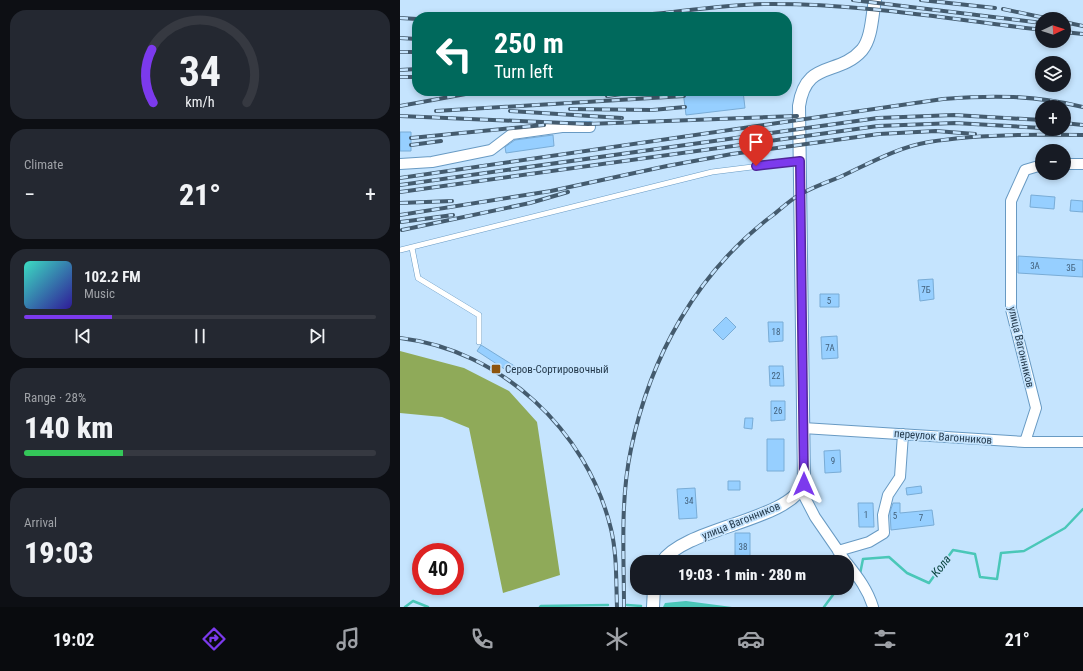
<!DOCTYPE html>
<meta charset="utf-8">
<style>
body{margin:0;font-family:"Roboto Condensed",sans-serif;background:#242831;color:#f1f3f6;height:100vh;display:flex;flex-direction:column;font-size:15px;white-space:nowrap}
*{box-sizing:border-box;margin:0}
p{font-size:13px;color:#9ea1a6}
.icon{flex:none;width:22px;height:22px;fill:none;stroke:currentColor;stroke-width:2;stroke-linecap:round;stroke-linejoin:round}
.map{position:relative;flex:1;overflow:hidden}
.sheet{display:flex;flex-direction:column;gap:10px;padding:10px;background:#0d0f14;width:400px}
.sheet>*{flex:none}
.hud{position:absolute;left:12px;top:12px;width:380px;height:84px;border-radius:16px;box-shadow:0 2px 6px #0003;background:#00695c;color:#fff;overflow:hidden}
.needle{width:26px;rotate:86deg}
.tools{position:absolute;left:635px;top:12px;display:grid;gap:8px}
.tools a{display:grid;place-items:center;width:36px;height:36px;border-radius:50%;background:#171b24;box-shadow:0 2px 6px #0003;font-size:20px}
.speed{position:absolute;left:12px;top:543px;display:flex;gap:8px;font-size:20px;font-weight:700;text-align:center}
.speed>*{display:grid;place-content:center;width:52px;height:52px;border-radius:50%;background:#171b24;box-shadow:0 2px 6px #0003;line-height:1}
.speed .limit{border:6px solid #d22;background:#fff;color:#111}
.pin{position:absolute;display:grid;place-items:center;width:34px;height:34px;color:#fff;margin:-41px -17px;border-radius:50% 50% 50% 0;rotate:-45deg;box-shadow:0 0 4px #0007}
.pin .icon{rotate:45deg}
.me{position:absolute;width:44px;margin:-22px;rotate:0deg;stroke-linejoin:round;filter:drop-shadow(0 0 3px #0008)}
.turn{display:flex;align-items:center;gap:14px;height:84px;padding:0 16px;font-size:18px}
.turn .icon{width:52px;height:52px;stroke-width:2.5}
.turn b{display:block;font-size:28px;line-height:34px}
.big{font-size:30px;font-weight:800;line-height:1.1}
.sheet .tile{flex:1;display:flex;flex-direction:column;justify-content:center;gap:6px;min-width:0;padding:0 14px;border-radius:16px;background:#242831}
.sheet .dial{align-items:center;gap:0}
.dial svg{height:104px;overflow:visible;fill:none;stroke:#363941;stroke-width:7;stroke-linecap:round;text-anchor:middle}
.dial text{fill:#f1f3f6;stroke:none}
.song{display:flex;align-items:center;gap:12px}
.cover{width:48px;height:48px;border-radius:6px;background:linear-gradient(135deg,hsl(170 70% 55%),hsl(250 70% 35%))}
.played{height:4px;border-radius:2px;background:linear-gradient(90deg,#7c3aed 25%,#363941 25%)}
.keys{display:flex;justify-content:space-around;direction:ltr}
.heat{display:flex;justify-content:space-between;align-items:center;font-size:22px;direction:ltr}
.charge{height:6px;border-radius:3px;background:linear-gradient(90deg,#34c759 28%,#363941 0)}
.trip{position:absolute;left:230px;top:555px;width:224px;height:40px;border-radius:16px;background:#171b24;box-shadow:0 2px 6px #0003;font-weight:800;line-height:40px;text-align:center}
.menu{display:flex;height:64px;justify-content:space-around;align-items:center;background:#090b0e;color:#9ea1a6}
.menu .icon{width:28px;height:28px}
.menu .selected{color:#7c3aed}
.menu b{font-size:18px;color:#f1f3f6}
main{display:flex;flex:1;min-height:0}
.map>svg:first-child{display:block}
.forest{fill:#8faa59}
.water{fill:#4ac7b8}
.lines{fill:none;stroke-linecap:round;stroke-linejoin:round}
.stream{stroke:#4ac7b8;stroke-width:2.5}
.building{fill:#96cfff;stroke:#79acd6}
.service-casing{stroke:#689ac3;stroke-width:6}
.minor-casing{stroke:#689ac3;stroke-width:12}
.tertiary-casing{stroke:#689ac3;stroke-width:14}
.service{stroke:#fff;stroke-width:5}
.minor{stroke:#fff;stroke-width:10}
.tertiary{stroke:#fff;stroke-width:12}
.rail-casing{stroke:#445b6e;stroke-width:4}
.rail{stroke:#c5e4fe;stroke-width:2.5;stroke-dasharray:8;stroke-linecap:butt}
.route-casing{stroke:#51269a;stroke-width:10}
.route{stroke:#7c3aed;stroke-width:7}
.poi-dot{fill:#8d540d;stroke:#c5e4fe;stroke-width:1.5}
.labels{text-anchor:middle;dominant-baseline:central;stroke-width:3.5;stroke-linejoin:round;paint-order:stroke}
.number-label{font-size:9px;fill:#415f79}
.street-label{font-size:11px;fill:#253a4c;stroke:#c5e4fe}
.poi-label{font-size:11px;fill:#253a4c;stroke:#c5e4fe;text-anchor:start}
.water-label{font-size:12px;font-style:italic;fill:#023e38;stroke:#c5e4fe}
</style>
<main>
<section class="sheet">
<div class="tile dial"><svg viewBox="0 0 100 80">
<path d="M14 69A42 42 0 1 1 86 69"/>
<path d="M14 69A42 42 0 0 1 13 28" stroke="#7c3aed"/>
<text x="50" y="56" font-size="32" font-weight="700">34</text>
<text x="50" y="72" font-size="11">km/h</text>
</svg></div>
<div class="tile"><p>Climate</p>
<div class="heat"><a>−</a><b class="big">21°</b><a>+</a></div>
</div>
<div class="tile">
<div class="song"><i class="cover"></i><div><b>102.2 FM</b><p>Music</p></div></div>
<div class="played"></div>
<div class="keys"><svg class="icon" aria-label="previous" viewBox="0 0 24 24"><path d="M18 5L8 12l10 7zM5 5v14"/></svg><svg class="icon" aria-label="pause" viewBox="0 0 24 24"><path d="M8 5v14M16 5v14"/></svg><svg class="icon" aria-label="next" viewBox="0 0 24 24"><path d="M6 5l10 7-10 7zM19 5v14"/></svg></div>
</div>
<div class="tile"><p>Range · 28%</p><b class="big">140 km</b><div class="charge"></div></div>
<div class="tile"><p>Arrival</p><b class="big">19:03</b></div>
</section>
<div class="map">
<svg width="683" height="607" viewBox="0 0 683 607">
<rect width="100%" height="100%" fill="#c5e4fe"/>
<!-- forest -->
<path class="forest" d="M0,351L64,368L109,391L137,422L160,575L103,593L69,428L42,417L0,413Z"/>
<!-- water -->
<path class="water" d="M286,601L332,607H263L265,603Z"/>
<g class="lines">
<!-- stream -->
<path class="stream" d="M460,574L463,559L489,557L507,573L529,583L553,550L575,554L580,577L597,579L601,553L624,551L665,528L683,509
M447,577H452
M227,605L241,606
M5,607L13,601L28,607
M140,607L141,606L208,605
M424,607L438,588"/>
</g>
<!-- building -->
<path class="building" d="M283,91H343L345,108L286,115Z
M0,132H11V151H0Z
M153,135L154,146L106,153L105,147L115,140Z
M631,195L655,197L654,209L630,207Z
M671,200L683,201V212L670,211Z
M618,256L683,260V277L618,273Z
M533,279L534,299L520,301L518,280Z
M420,294H439V307H420Z
M326,317L336,327L323,340L313,330Z
M368,322H383V341L369,342Z
M437,336L438,358L422,359L421,337Z
M81,345L116,367L112,374L77,351Z
M369,366H383L384,386H370Z
M371,401H385V420L371,421Z
M345,418H353L352,429L344,428Z
M367,439H384V471H367Z
M440,450L441,472L425,473L424,451Z
M328,481H340V490H328Z
M521,486L522,493L507,495L506,488Z
M295,488L297,518L279,519L277,489Z
M458,503H473L474,527H459Z
M493,503H500V513L532,510L534,525L491,530L490,512Z
M335,533H350V562H335Z"/>
<g class="lines">
<defs>
<path id="service" d="M12,248L18,278L79,315V342
M0,250L312,172L399,161"/>
<path id="minor" d="M0,164L32,162L91,150L112,134L162,127H190
M664,164H683
M403,428L625,442H683
M625,442L636,408L611,309V201L625,170L642,165
M401,490L415,517L446,562
M438,551L469,542L484,533L483,515L488,495L500,477L503,434
M447,563C458,577 468,590 473,607"/>
<path id="tertiary" d="M262,562C285,527 390,521 404,483L399,106C406,59 438,77 462,50C472,38 472,15 475,0
M253,607L254,588"/>
</defs>
<!-- service casing -->
<use href="#service" class="service-casing"/>
<!-- minor casing -->
<use href="#minor" class="minor-casing"/>
<!-- tertiary casing -->
<use href="#tertiary" class="tertiary-casing"/>
<!-- service -->
<use href="#service" class="service"/>
<!-- minor -->
<use href="#minor" class="minor"/>
<!-- tertiary -->
<use href="#tertiary" class="tertiary"/>
<defs>
<path id="rail" d="M453,0L642,23
M521,0L595,8
M603,9L650,19
M218,17C267,14 316,5 365,4C458,3 550,19 642,30
M0,18L17,19
M664,22L683,26
M664,32L683,34
M0,38L17,39
M0,52H17
M0,70L17,69
M0,77H17
M207,96L242,91
M0,106L82,91
M170,109L252,110L285,107
M36,111L284,96
M110,111L222,118
M0,116L188,124L397,116
M664,123L683,125
M11,138L144,125
M11,145L41,141
M0,178L543,99C593,95 634,95 683,107
M0,185L478,118L554,115L642,120
M0,192L478,126L555,123L642,128
M0,203L52,201
M0,215L151,191L267,166L332,154L399,145L479,134L536,131L575,134
M1,222L53,215
M2,230L130,203L168,192
M0,338C101,350 187,430 211,529C217,554 216,581 217,607
M224,607C224,555 220,500 231,449C250,357 297,272 373,215C382,208 391,199 401,194C413,187 427,182 440,177C468,164 498,147 529,142C578,134 633,134 683,135"/>
</defs>
<!-- rail casing -->
<use href="#rail" class="rail-casing"/>
<!-- rail -->
<use href="#rail" class="rail"/>
</g>
<g class="lines">
<defs>
<path id="route" d="M356,166L400,161L404,484"/>
</defs>
<!-- route casing -->
<use href="#route" class="route-casing"/>
<!-- route -->
<use href="#route" class="route"/>
</g>
<!-- markers -->
<rect class="poi-dot" x="91" y="364" width="10" height="10" rx="2"/>
<g class="labels">
<!-- number labels -->
<g class="number-label">
<text x="635" y="266">3А</text>
<text x="671" y="268">3Б</text>
<text x="526" y="290">7Б</text>
<text x="429" y="301">5</text>
<text x="376" y="332">18</text>
<text x="430" y="348">7А</text>
<text x="376" y="376">22</text>
<text x="378" y="411">26</text>
<text x="433" y="461">9</text>
<text x="289" y="501">34</text>
<text x="466" y="515">1</text>
<text x="495" y="516">5</text>
<text x="521" y="518">7</text>
<text x="343" y="547">38</text>
</g>
<!-- street labels -->
<g class="street-label">
<text transform="translate(621 347) rotate(77)">улица Вагонников</text>
<text transform="translate(543 437) rotate(4)">переулок Вагонников</text>
<text transform="translate(341 521) rotate(-22)">улица Вагонников</text>
</g>
<!-- poi labels -->
<g class="poi-label">
<text x="105" y="369">Серов-Сортировочный</text>
</g>
<!-- water labels -->
<g class="water-label">
<text transform="translate(541 566) rotate(-53)">Кола</text>
</g>
</g>
</svg>
<div class="tools">
<a><svg class="needle" viewBox="-14 -14 28 28"><path d="M0-13l5 13h-10z" fill="#e53935"/><path d="M0 13l5-13h-10z" fill="#9ea1a6"/></svg></a>
<a><svg class="icon" aria-label="layers" viewBox="0 0 24 24"><path d="M12 4l9 5-9 5-9-5zM3 14l9 5 9-5"/></svg></a>
<a>+</a>
<a>−</a>
</div>
<div class="speed"><div class="limit">40</div></div>
<div class="pin" style="left:356px;top:166px;background:#d93025"><svg class="icon" aria-label="arrive" viewBox="0 0 24 24"><path d="M6 21V4h12l-3 4 3 4H6"/></svg></div>
<svg class="me" style="left:404px;top:484px" viewBox="-20 -20 40 40"><path d="M0-17L14 15 0 8-14 15z" fill="#7c3aed" stroke="#fff" stroke-width="4"/></svg>
<div class="trip">19:03 · 1 min · 280 m</div>
<div class="hud">
<div class="turn"><svg class="icon" aria-label="left" viewBox="0 0 24 24"><path d="M17 20v-9H6M10 6l-5 5 5 5"/></svg><div><b>250 m</b>Turn left</div></div>
</div>
</div>
</main>
<nav class="menu">
<b>19:02</b>
<svg class="icon selected" aria-label="directions" viewBox="0 0 24 24"><path d="M12 3l9 9-9 9-9-9zM9 14v-3h6M13 9l2 2-2 2"/></svg>
<svg class="icon" aria-label="music" viewBox="0 0 24 24"><path d="M9 18V5l10-2v13"/><circle cx="6" cy="18" r="3"/><circle cx="16" cy="16" r="3"/></svg>
<svg class="icon" aria-label="phone" viewBox="0 0 24 24"><path d="M5 4h4l2 5-3 2q2 4 5 5l2-3 5 2v4C11 20 4 13 5 4z"/></svg>
<svg class="icon" aria-label="climate" viewBox="0 0 24 24"><path d="M12 3v18M4 7l16 10M4 17L20 7"/></svg>
<svg class="icon" aria-label="car" viewBox="0 0 24 24"><path d="M5 17H2v-5l4-1 3-4h7l3 4 3 1v5h-3M9 17h6M6 11h13"/><circle cx="7" cy="17" r="2"/><circle cx="17" cy="17" r="2"/></svg>
<svg class="icon" aria-label="filters" viewBox="0 0 24 24"><path d="M4 7h16M4 17h16"/><circle cx="9" cy="7" r="2"/><circle cx="15" cy="17" r="2"/></svg>
<b>21°</b>
</nav>
